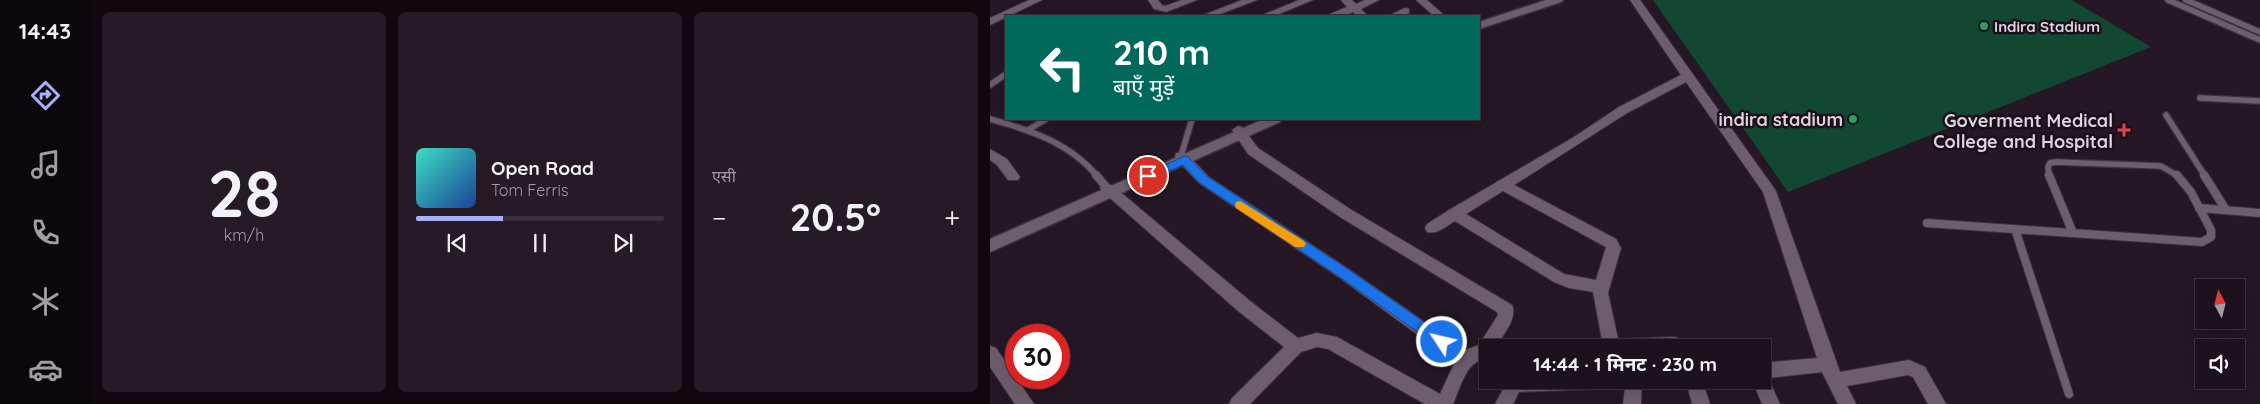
<!DOCTYPE html>
<html lang="hi">
<meta charset="utf-8">
<style>
body{margin:0;font-family:Quicksand,"Noto Sans Devanagari",sans-serif;background:#251a25;color:#f1f3f6;height:100vh;display:flex;flex-direction:column;font-size:19px;white-space:nowrap}
*{box-sizing:border-box;margin:0}
p{font-size:16px;color:#a09da3}
.icon{flex:none;width:28px;height:28px;fill:none;stroke:currentColor;stroke-width:2;stroke-linecap:round;stroke-linejoin:round}
.map{position:relative;flex:1;overflow:hidden}
.panel{display:flex;flex-direction:column;gap:12px;padding:12px;background:#0f090f;width:900px}
.panel>*{flex:none}
.hud{position:absolute;left:15px;top:15px;width:475px;height:105px;border-radius:0px;box-shadow:0 5px 20px #0002,0 0 0 1px #3a313b;background:#00695c;color:#fff;overflow:hidden}
.needle{width:32px;rotate:353deg}
.tools{position:absolute;left:1205px;top:279px;display:grid;gap:10px}
.tools a{display:grid;place-items:center;width:50px;height:50px;border-radius:0px;background:#1c111c;box-shadow:0 5px 20px #0002,0 0 0 1px #3a313b;font-size:25px}
.speed{position:absolute;left:15px;top:324px;display:flex;gap:10px;font-size:25px;font-weight:700;text-align:center}
.speed>*{display:grid;place-content:center;width:65px;height:65px;border-radius:50%;background:#1c111c;box-shadow:0 5px 20px #0002,0 0 0 1px #3a313b;line-height:1}
.speed .limit{border:8px solid #d22;background:#fff;color:#111}
.pin{position:absolute;display:grid;place-items:center;width:42px;height:42px;color:#fff;margin:-21px;border:2px solid #fff;border-radius:50%;box-shadow:0 1px 5px #0007}
.me{position:absolute;width:55px;margin:-28px;rotate:305deg;stroke-linejoin:round;filter:drop-shadow(0 0 4px #0008)}
.turn{display:flex;align-items:center;gap:18px;height:105px;padding:0 25px;font-size:22px}
.turn .icon{width:65px;height:65px;stroke-width:2.5}
.turn b{display:block;font-size:35px;line-height:42px}
.big{font-size:38px;font-weight:700;line-height:1.1}
.panel .tile{flex:1;display:flex;flex-direction:column;justify-content:center;gap:8px;min-width:0;padding:0 18px;border-radius:8px;background:#251a25}
.panel .dial{align-items:center;gap:0}
.dial b{font-size:65px;line-height:1}
.song{display:flex;align-items:center;gap:15px}
.cover{width:60px;height:60px;border-radius:8px;background:linear-gradient(135deg,hsl(170 70% 55%),hsl(220 70% 35%))}
.played{height:5px;border-radius:2px;background:linear-gradient(90deg,#a8b0fc 35%,#3a313b 35%)}
.keys{display:flex;justify-content:space-around;direction:ltr}
.heat{display:flex;justify-content:space-between;align-items:center;font-size:28px;direction:ltr}
.panel .tiles{flex:1;display:grid;gap:12px;grid-template-columns:repeat(3,1fr)}
.trip{position:absolute;left:489px;top:339px;width:292px;height:50px;border-radius:0px;background:#1c111c;box-shadow:0 5px 20px #0002,0 0 0 1px #3a313b;font-weight:700;line-height:50px;text-align:center}
main{display:flex;flex:1;min-height:0}
.dock{display:flex;flex-direction:column;width:90px;justify-content:space-around;align-items:center;background:#0b070b;color:#a09da3}
.dock .icon{width:35px;height:35px}
.dock .selected{color:#a8b0fc}
.dock b{font-size:22px;color:#f1f3f6}
.map>svg:first-child{display:block}
.green{fill:#124731}
.lines{fill:none;stroke-linecap:round;stroke-linejoin:round}
.lane-far1-casing{stroke:#3c313c;stroke-width:8}
.lane-casing{stroke:#3c313c;stroke-width:10}
.street-casing{stroke:#3c313c;stroke-width:2}
.secondary-casing{stroke:#3c313c;stroke-width:3}
.lane-far1{stroke:#6e5d6e;stroke-width:5.5}
.lane{stroke:#6e5d6e;stroke-width:8}
.street{fill:#6e5d6e;fill-rule:evenodd}
.secondary{fill:#6e5d6e;fill-rule:evenodd}
.route{fill:#1a73e8;stroke:#114b97}
.slow{fill:#f59e0b}
.leisure-dot{fill:#2e9e5b;stroke:#1c0e1c;stroke-width:2}
.health-dot{fill:#e0444e;stroke:#1c0e1c;stroke-width:2}
.labels{text-anchor:middle;dominant-baseline:central;stroke-width:5;stroke-linejoin:round;paint-order:stroke}
.far-poi-label{font-size:15px;font-weight:bold;fill:#ded4de;stroke:#1c0e1c;text-anchor:start}
.poi-label{font-size:18px;font-weight:bold;fill:#ded4de;stroke:#1c0e1c;text-anchor:end}
</style>
<main>
<nav class="dock">
<b>14:43</b>
<svg class="icon selected" aria-label="directions" viewBox="0 0 24 24"><path d="M12 3l9 9-9 9-9-9zM9 14v-3h6M13 9l2 2-2 2"/></svg>
<svg class="icon" aria-label="music" viewBox="0 0 24 24"><path d="M9 18V5l10-2v13"/><circle cx="6" cy="18" r="3"/><circle cx="16" cy="16" r="3"/></svg>
<svg class="icon" aria-label="phone" viewBox="0 0 24 24"><path d="M5 4h4l2 5-3 2q2 4 5 5l2-3 5 2v4C11 20 4 13 5 4z"/></svg>
<svg class="icon" aria-label="climate" viewBox="0 0 24 24"><path d="M12 3v18M4 7l16 10M4 17L20 7"/></svg>
<svg class="icon" aria-label="car" viewBox="0 0 24 24"><path d="M5 17H2v-5l4-1 3-4h7l3 4 3 1v5h-3M9 17h6M6 11h13"/><circle cx="7" cy="17" r="2"/><circle cx="17" cy="17" r="2"/></svg>
</nav>
<section class="panel">
<div class="tiles">
<div class="tile dial"><b>28</b><p>km/h</p></div>
<div class="tile">
<div class="song"><i class="cover"></i><div><b>Open Road</b><p>Tom Ferris</p></div></div>
<div class="played"></div>
<div class="keys"><svg class="icon" aria-label="previous" viewBox="0 0 24 24"><path d="M18 5L8 12l10 7zM5 5v14"/></svg><svg class="icon" aria-label="pause" viewBox="0 0 24 24"><path d="M8 5v14M16 5v14"/></svg><svg class="icon" aria-label="next" viewBox="0 0 24 24"><path d="M6 5l10 7-10 7zM19 5v14"/></svg></div>
</div>
<div class="tile"><p>एसी</p>
<div class="heat"><a>−</a><b class="big">20.5°</b><a>+</a></div>
</div>
</div>
</section>
<div class="map">
<svg width="1270" height="404" viewBox="0 0 1270 404">
<rect width="100%" height="100%" fill="#251725"/>
<!-- green -->
<path class="green" d="M663,0H1082L1161,47L798,192Z"/>
<g class="lines">
<defs>
<path id="lane-far1" d="M1178,0L1270,40
M1196,0L1270,32
M0,85L16,74
M1210,98L1270,101
M1176,115L1215,176
M0,119C40,130 80,143 107,176
M38,130L56,119
M191,156L202,119
M1059,176L1058,167L1060,163L1066,162L1171,166L1188,176"/>
<path id="lane" d="M106,175L117,188
M1059,175L1083,233
M1214,175L1236,210
M1209,208L1270,213
M937,223L1212,242L1221,237V230L1201,192L1187,175
M1025,229L1079,394"/>
<path id="street" d="M39,0H52L0,25V18Z
M158,0H168L172,5L175,6L192,0H207L176,12L164,9Z
M252,0H267L225,16H211Z
M309,0H323L284,16H270Z
M351,0H362L366,4L375,0H389L371,9L378,16H367L363,12L353,16H339L340,14L357,7Z
M426,0H437L455,16H444Z
M640,0H650L786,191L850,372L919,360L935,367L956,404H938L923,377L918,375L857,386L866,404H848L832,372L778,378L790,404H772L762,380H772V363L827,358L773,192L696,82L637,113L524,185L626,239L631,248L618,293L628,339L685,337L699,343L701,348H588L590,343L612,340L603,292L579,288L564,282L465,221C456,226 447,235 437,232L435,228L437,224L459,210L584,137L629,107L691,75ZM513,191L616,247L606,280L574,274L476,214Z
M415,8L419,9V13L411,16H398Z
M248,126L252,127L268,148L360,209L522,305C528,319 512,336 505,348H498V359C476,359 471,387 463,404H435L338,349L327,347L311,352L260,404H239L242,398L294,347L248,311L112,191L110,188L112,185H122L260,301L308,338L327,333L347,337L450,394L465,362L350,278L209,183L186,159L185,156L186,153H196L219,177L360,270L475,350L489,345L508,315L507,312L350,217L258,154L242,130Z
M0,149L17,159L30,177L28,180H18L7,165L0,160Z
M0,346L6,348L44,404H25L0,367Z
M518,380H652L651,404H633L635,388L529,392L523,404H505Z
M696,380H712L720,404H702Z"/>
<path id="secondary" d="M556,0H573L571,2L489,29V22Z
M274,119H292L290,122L0,252V239Z"/>
</defs>
<!-- lane-far1 casing -->
<use href="#lane-far1" class="lane-far1-casing"/>
<!-- lane casing -->
<use href="#lane" class="lane-casing"/>
<!-- street casing -->
<use href="#street" class="street-casing"/>
<!-- secondary casing -->
<use href="#secondary" class="secondary-casing"/>
<!-- lane-far1 -->
<use href="#lane-far1" class="lane-far1"/>
<!-- lane -->
<use href="#lane" class="lane"/>
<!-- street -->
<use href="#street" class="street"/>
<!-- secondary -->
<use href="#secondary" class="secondary"/>
</g>
<!-- route -->
<path class="route" d="M195,156L198,157L218,177L359,270L457,338L459,342L457,346L452,348L447,346L350,277L210,183L193,165L158,180L153,176L155,174Z"/>
<!-- slow -->
<path class="slow" d="M250,201L314,241L316,244L314,247H305L246,208L245,205L246,202Z"/>
<!-- markers -->
<g class="leisure-dot">
<circle cx="994" cy="26" r="5"/>
<circle cx="863" cy="119" r="5"/>
</g>
<path class="health-dot" d="M1131.5 122.5h5v5h5v5h-5v5h-5v-5h-5v-5h5z"/>
<g class="labels">
<!-- far-poi labels -->
<g class="far-poi-label">
<text x="1004" y="26">Indira Stadium</text>
</g>
<!-- poi labels -->
<g class="poi-label">
<text x="853" y="119">indira stadium</text>
<text x="1123" y="120">Goverment Medical<tspan x="1123" dy="21">College and Hospital</tspan></text>
</g>
</g>
</svg>
<div class="tools">
<a><svg class="needle" viewBox="-14 -14 28 28"><path d="M0-13l5 13h-10z" fill="#e53935"/><path d="M0 13l5-13h-10z" fill="#a09da3"/></svg></a>
<a><svg class="icon" aria-label="sound" viewBox="0 0 24 24"><path d="M4 9h4l5-4v14l-5-4H4zM17 9q2 3 0 6"/></svg></a>
</div>
<div class="speed"><div class="limit">30</div></div>
<div class="pin" style="left:158px;top:176px;background:#d93025"><svg class="icon" aria-label="arrive" viewBox="0 0 24 24"><path d="M6 21V4h12l-3 4 3 4H6"/></svg></div>
<svg class="me" style="left:452px;top:342px" viewBox="-20 -20 40 40"><circle r="17" fill="#1a73e8" stroke="#fff" stroke-width="3"/><path d="M0-11L8 9 0 5-8 9z" fill="#fff"/></svg>
<div class="trip">14:44 · 1 मिनट · 230 m</div>
<div class="hud">
<div class="turn"><svg class="icon" aria-label="left" viewBox="0 0 24 24"><path d="M17 20v-9H6M10 6l-5 5 5 5"/></svg><div><b>210 m</b>बाएँ मुड़ें</div></div>
</div>
</div>
</main>
